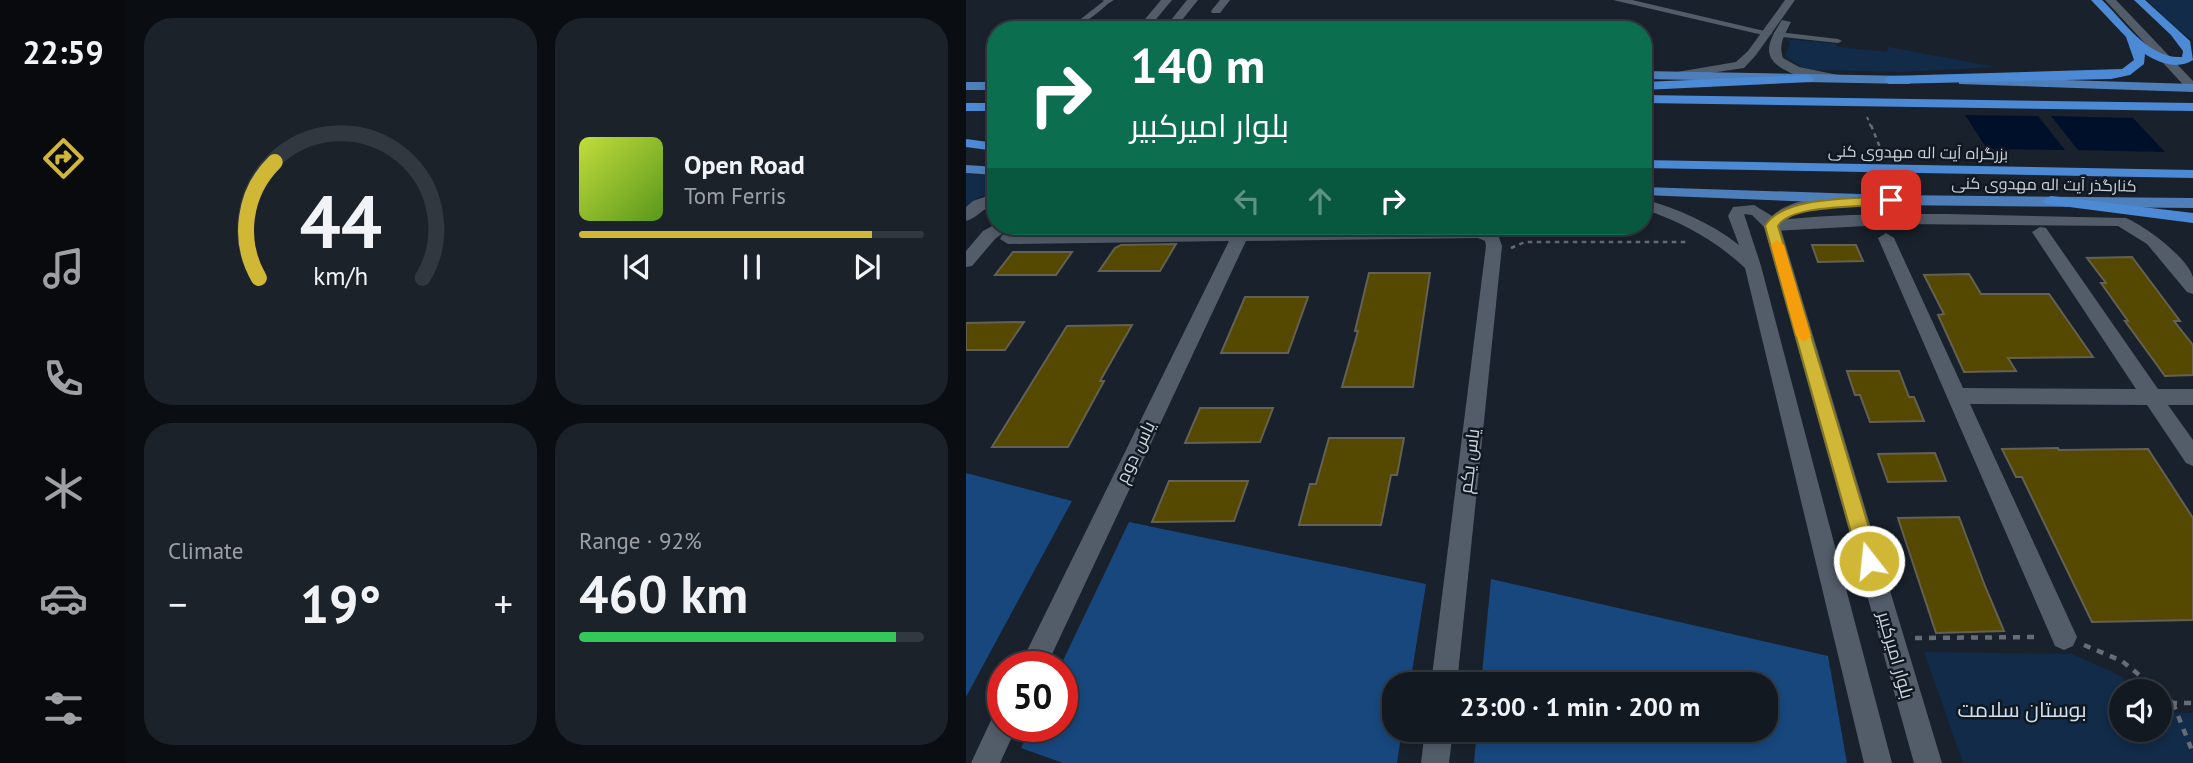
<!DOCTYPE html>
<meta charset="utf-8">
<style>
body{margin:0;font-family:"PT Sans",Cairo,sans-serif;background:#1c222a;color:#f1f3f6;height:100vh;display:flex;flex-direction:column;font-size:26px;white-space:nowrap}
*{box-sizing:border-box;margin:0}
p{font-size:23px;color:#9da0a5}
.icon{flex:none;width:38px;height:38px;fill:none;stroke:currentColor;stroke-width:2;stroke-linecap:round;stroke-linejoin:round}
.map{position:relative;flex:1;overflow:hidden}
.details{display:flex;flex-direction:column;gap:18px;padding:18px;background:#0a0e12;width:840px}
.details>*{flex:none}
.banner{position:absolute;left:21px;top:21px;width:665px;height:214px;border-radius:28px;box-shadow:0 4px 10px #0003,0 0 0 2px #32383f;background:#0b6e4f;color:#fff;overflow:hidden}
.tools{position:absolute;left:1143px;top:679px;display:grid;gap:14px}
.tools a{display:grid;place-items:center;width:63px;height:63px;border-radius:50%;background:#131921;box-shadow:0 4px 10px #0003,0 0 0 2px #32383f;font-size:35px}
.speed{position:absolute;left:21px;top:651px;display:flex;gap:14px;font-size:35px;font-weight:700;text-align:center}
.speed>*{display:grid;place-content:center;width:91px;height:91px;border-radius:50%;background:#131921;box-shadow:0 4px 10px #0003,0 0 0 2px #32383f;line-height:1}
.speed .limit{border:10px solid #d22;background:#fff;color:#111}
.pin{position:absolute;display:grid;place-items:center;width:60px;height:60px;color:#fff;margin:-30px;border-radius:14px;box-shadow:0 4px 10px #0006}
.me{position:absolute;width:77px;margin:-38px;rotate:344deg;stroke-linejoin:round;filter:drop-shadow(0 0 5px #0008)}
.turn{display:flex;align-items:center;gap:24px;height:147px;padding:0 28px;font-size:32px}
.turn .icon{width:91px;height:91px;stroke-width:2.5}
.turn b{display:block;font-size:49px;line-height:60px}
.lanes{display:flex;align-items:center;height:66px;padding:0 28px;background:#0003;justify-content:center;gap:35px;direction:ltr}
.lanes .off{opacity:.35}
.big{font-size:52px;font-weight:700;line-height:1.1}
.details .tile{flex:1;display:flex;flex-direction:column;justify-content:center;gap:10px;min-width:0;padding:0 24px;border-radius:28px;background:#1c222a}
.details .dial{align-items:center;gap:0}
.dial svg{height:182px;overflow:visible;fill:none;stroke:#32383f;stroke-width:7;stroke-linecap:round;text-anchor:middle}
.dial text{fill:#f1f3f6;stroke:none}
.song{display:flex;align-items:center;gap:21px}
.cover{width:84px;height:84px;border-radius:10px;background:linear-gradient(135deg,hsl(70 70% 55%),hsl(90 70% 35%))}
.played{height:7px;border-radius:4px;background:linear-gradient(90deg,#d0b736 85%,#32383f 85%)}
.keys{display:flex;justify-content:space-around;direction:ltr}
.heat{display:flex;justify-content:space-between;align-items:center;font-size:38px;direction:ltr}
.charge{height:10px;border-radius:5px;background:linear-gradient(90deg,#34c759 92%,#32383f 0)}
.details .tiles{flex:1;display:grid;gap:18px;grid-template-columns:repeat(2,1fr)}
.trip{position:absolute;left:416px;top:672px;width:396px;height:70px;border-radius:28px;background:#131921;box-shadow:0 4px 10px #0003,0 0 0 2px #32383f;font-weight:700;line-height:70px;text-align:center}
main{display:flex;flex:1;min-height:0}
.tabs{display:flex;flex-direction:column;width:126px;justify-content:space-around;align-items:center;background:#080a0d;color:#9da0a5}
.tabs .icon{width:49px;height:49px}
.tabs .on{color:#d0b736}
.tabs b{font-size:32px;color:#f1f3f6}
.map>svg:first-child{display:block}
.green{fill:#122b49}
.forest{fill:#18477d}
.water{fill:#000f2a}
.building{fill:#554801;stroke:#646152;stroke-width:2}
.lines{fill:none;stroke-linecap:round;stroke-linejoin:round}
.path-far2{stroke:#656d76;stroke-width:2;stroke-dasharray:3.5 3.5;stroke-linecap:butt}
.path-far1{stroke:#656d76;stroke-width:2.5;stroke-dasharray:4.5 4.5;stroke-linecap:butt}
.path{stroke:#656d76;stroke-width:4.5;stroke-dasharray:7 7;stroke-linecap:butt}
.service{fill:#535d6a;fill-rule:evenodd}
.minor{fill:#535d6a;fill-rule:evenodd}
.tertiary{fill:#535d6a;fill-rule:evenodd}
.secondary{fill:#535d6a;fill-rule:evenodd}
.primary{fill:#4e7fba;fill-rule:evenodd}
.trunk{fill:#4c8ad5;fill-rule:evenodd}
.route{fill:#d0b736;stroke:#877723;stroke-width:2}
.slow{fill:#f59e0b}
.labels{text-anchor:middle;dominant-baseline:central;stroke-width:5;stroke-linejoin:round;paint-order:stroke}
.far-street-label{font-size:16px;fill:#cdd3da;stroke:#101822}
.street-label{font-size:18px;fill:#cdd3da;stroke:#101822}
.near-park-label{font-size:21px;fill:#d2e0f0;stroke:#101822}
</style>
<main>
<nav class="tabs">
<b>22:59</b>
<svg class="icon on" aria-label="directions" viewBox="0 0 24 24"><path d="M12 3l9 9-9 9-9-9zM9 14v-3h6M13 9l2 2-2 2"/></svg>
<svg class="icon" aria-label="music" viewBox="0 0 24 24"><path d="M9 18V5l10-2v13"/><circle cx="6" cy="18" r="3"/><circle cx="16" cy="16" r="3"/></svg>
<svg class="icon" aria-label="phone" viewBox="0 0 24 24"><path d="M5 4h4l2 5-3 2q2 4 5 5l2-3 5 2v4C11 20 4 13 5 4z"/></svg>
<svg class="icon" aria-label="climate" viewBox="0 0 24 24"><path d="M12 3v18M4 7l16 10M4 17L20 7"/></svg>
<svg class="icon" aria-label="car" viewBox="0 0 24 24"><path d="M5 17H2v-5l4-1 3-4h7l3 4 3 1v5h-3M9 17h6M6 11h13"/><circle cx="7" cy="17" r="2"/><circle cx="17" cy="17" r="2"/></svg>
<svg class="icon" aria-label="filters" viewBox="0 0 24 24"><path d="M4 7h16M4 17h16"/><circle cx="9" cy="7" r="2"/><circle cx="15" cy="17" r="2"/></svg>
</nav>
<section class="details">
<div class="tiles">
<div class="tile dial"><svg viewBox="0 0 100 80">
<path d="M14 69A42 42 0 1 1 86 69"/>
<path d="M14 69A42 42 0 0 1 21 18" stroke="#d0b736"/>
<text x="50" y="56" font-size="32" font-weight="700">44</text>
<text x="50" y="72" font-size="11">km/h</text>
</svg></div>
<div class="tile">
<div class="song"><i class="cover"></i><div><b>Open Road</b><p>Tom Ferris</p></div></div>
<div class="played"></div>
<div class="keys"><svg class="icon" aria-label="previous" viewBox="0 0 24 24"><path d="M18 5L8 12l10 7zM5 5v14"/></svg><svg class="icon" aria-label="pause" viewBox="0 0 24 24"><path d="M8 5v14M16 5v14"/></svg><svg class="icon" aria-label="next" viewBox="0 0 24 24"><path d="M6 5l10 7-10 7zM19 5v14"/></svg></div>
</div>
<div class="tile"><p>Climate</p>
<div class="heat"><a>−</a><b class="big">19°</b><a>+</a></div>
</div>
<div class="tile"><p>Range · 92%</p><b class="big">460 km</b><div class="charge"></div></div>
</div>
</section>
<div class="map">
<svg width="1227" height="763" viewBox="0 0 1227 763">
<rect width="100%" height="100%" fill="#19212c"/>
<!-- green -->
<path class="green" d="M1181,0H1227V40L1211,29Z
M821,39L871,44L872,47L921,52L922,47L1030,67L937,72L846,70L836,67L819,56L824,44Z
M0,174L30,175V192L13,197L0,207Z
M958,652L1106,654L1153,675L1172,691H1155V730H1194V709L1197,712L1227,713V763H997Z"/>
<!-- forest -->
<path class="forest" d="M0,473L106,501L0,697Z
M163,522L460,584L444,684H429V730H436L431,763H97L55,748L66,726H96V667H94Z
M525,579L862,656L881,763H508L511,730H800V684H515Z"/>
<!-- water -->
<path class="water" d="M999,115L1072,116L1099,150L1021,149Z
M1085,116L1167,118L1199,152L1112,150Z"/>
<!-- building -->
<path class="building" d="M168,226H221L218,230H164Z
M210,244L194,271H133L149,248L155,245Z
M846,245H890L897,261L852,262Z
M47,252H106L90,275H29Z
M1166,257L1214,321H1208L1227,345V375L1199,376L1159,321H1162L1135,283H1140L1121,258Z
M403,273H464L447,387H376L392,331H389Z
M1003,274L1015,294H1083L1127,357L1042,358L1050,371L998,372L972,315L978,314L958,275Z
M279,297H342L322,353H255Z
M58,322L39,350H0V323Z
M166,325L134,381H138L102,447H26L101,326Z
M881,371H933L943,397H948L958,421L904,422L894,395H889Z
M234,408H307L294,442L219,443Z
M363,438H438L431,475H425L415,525H333L344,484H350Z
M1092,448L1093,450L1182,449L1227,518V620L1126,622L1056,477H1050L1036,449Z
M969,453L980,481L922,482L912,454Z
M203,481H282L268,521L186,522Z
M993,517L1019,586L1038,631L970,633L932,518Z"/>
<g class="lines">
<!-- path-far2 -->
<path class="path-far2" d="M901,117L905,127"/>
<!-- path-far1 -->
<path class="path-far1" d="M905,125L917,155
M545,248L559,242H723"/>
<!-- path -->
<path class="path" d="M949,638L1074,637
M1118,645L1156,661L1193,691
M1194,692L1207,703H1227
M1207,703L1227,753"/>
<!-- service -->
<path class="service" d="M139,0L145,1C129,16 112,30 89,30L111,22Z
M811,32L872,39L876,41L872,43L808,36V32Z"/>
<!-- minor -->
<path class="minor" d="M136,0H148L143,3Z
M254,0H264L254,13H246L245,11Z
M647,0H666L807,33L801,36Z
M980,214L1160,218C1179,226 1221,257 1227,277C1227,281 1227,289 1227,294L1221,292L1181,244L1152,226L936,224L806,231L798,226C810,213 953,214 980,214Z
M1074,227L1080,228L1192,389H1227V405H1202L1227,440V466L1220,463L1181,405L1004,404L1111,637L1107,646L1098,650L1089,646L912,238L920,233L928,238L997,388L1170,389L1066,232Z
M514,228L532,234L536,246L491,684H465L520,246L519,241L512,238L280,241L80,667H53L263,241L42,244L34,239L36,235Z
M37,712V726H51L34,763H5L27,716Z
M459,730H487L483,763H455Z"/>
<!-- tertiary -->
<path class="tertiary" d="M195,0H206L181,30H170Z
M221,0H232L208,30H197Z
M819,0H829L790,55L778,68L711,78V72L770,62L782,51Z
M816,20L825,22C819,34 812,44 817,58L833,67L872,75V81C854,84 803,73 803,50C803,39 811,28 816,20Z
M30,193V202C19,207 11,218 0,221V207L7,201Z
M30,224L46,226L29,239L6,266L0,267V251L17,231Z"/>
<!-- secondary -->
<path class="secondary" d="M1139,0H1150L1227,81V92L1223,91Z
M900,196L905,198L908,201L905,204L838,210L828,214L814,226L976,763H948L798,227L786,215L778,214L795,266L926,763H898L779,268C749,240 716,222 677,209V199C711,208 745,223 773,245L762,216L767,207L788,205L806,216C830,194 870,198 900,196Z"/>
<!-- primary -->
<path class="primary" d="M677,71L943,76L949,80L943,84L677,79Z
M997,77L1227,84V92L993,84V78Z
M0,82H30V90H0Z
M0,165L30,167V175L0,173Z
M677,187L925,195L1227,198V208L925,205L677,195Z"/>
<!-- trunk -->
<path class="trunk" d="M1125,0H1136C1158,21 1182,59 1216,57L1217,51L1205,35L1168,0H1179L1224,41L1227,60C1212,70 1193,63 1179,54L1178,64L1164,75L1145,79L923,84L917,80L923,76L1156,69L1168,60L1160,37Z
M842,75L848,79L846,82L677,90V82Z
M677,95L1227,103V111L677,103Z
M0,103H30V111H0Z
M0,139L30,143V151L0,147Z
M677,160L1227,170V178L677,168Z
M1085,196L1227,213V223L1080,204L1077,201L1080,198Z"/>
</g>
<!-- route -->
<path class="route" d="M925,196L930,197V203C904,208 824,203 812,226L913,561L910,568L903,570L896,568L893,561L799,226C816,195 893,199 925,196Z"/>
<!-- slow -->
<path class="slow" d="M811,240L818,245L845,336L838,342L830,336L805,245Z"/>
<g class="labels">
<!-- far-street labels -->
<g class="far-street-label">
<text transform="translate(952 152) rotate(1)">بزرگراه آیت اله مهدوی کنی</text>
<text transform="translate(1078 184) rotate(1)">کنارگذر آیت اله مهدوی کنی</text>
</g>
<!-- street labels -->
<g class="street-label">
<text transform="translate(169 452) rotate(-64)">یاس دوم</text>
<text transform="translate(503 461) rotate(-83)">یاس یکم</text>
<text transform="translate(930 655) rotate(74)">بلوار امیرکبیر</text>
</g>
<!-- near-park labels -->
<g class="near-park-label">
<text x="1056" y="709">بوستان سلامت</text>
</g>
</g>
</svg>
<div class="tools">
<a><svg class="icon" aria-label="sound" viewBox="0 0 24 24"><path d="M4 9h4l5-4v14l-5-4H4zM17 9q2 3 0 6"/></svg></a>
</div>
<div class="speed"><div class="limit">50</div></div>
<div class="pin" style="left:925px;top:200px;background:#d93025"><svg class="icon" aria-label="arrive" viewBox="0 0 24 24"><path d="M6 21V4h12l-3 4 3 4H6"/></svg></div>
<svg class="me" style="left:903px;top:561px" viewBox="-20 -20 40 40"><circle r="17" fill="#d0b736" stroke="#fff" stroke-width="3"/><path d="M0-11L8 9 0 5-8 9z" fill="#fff"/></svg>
<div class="trip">23:00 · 1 min · 200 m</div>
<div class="banner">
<div class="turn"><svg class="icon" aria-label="right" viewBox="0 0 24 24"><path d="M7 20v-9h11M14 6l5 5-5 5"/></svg><div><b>140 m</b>بلوار امیرکبیر</div></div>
<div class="lanes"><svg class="icon off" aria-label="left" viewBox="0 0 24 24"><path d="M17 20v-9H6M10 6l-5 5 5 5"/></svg><svg class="icon off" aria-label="ahead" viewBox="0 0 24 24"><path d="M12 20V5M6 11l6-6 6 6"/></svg><svg class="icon" aria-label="right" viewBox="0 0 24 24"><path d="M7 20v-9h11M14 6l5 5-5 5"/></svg></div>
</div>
</div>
</main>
